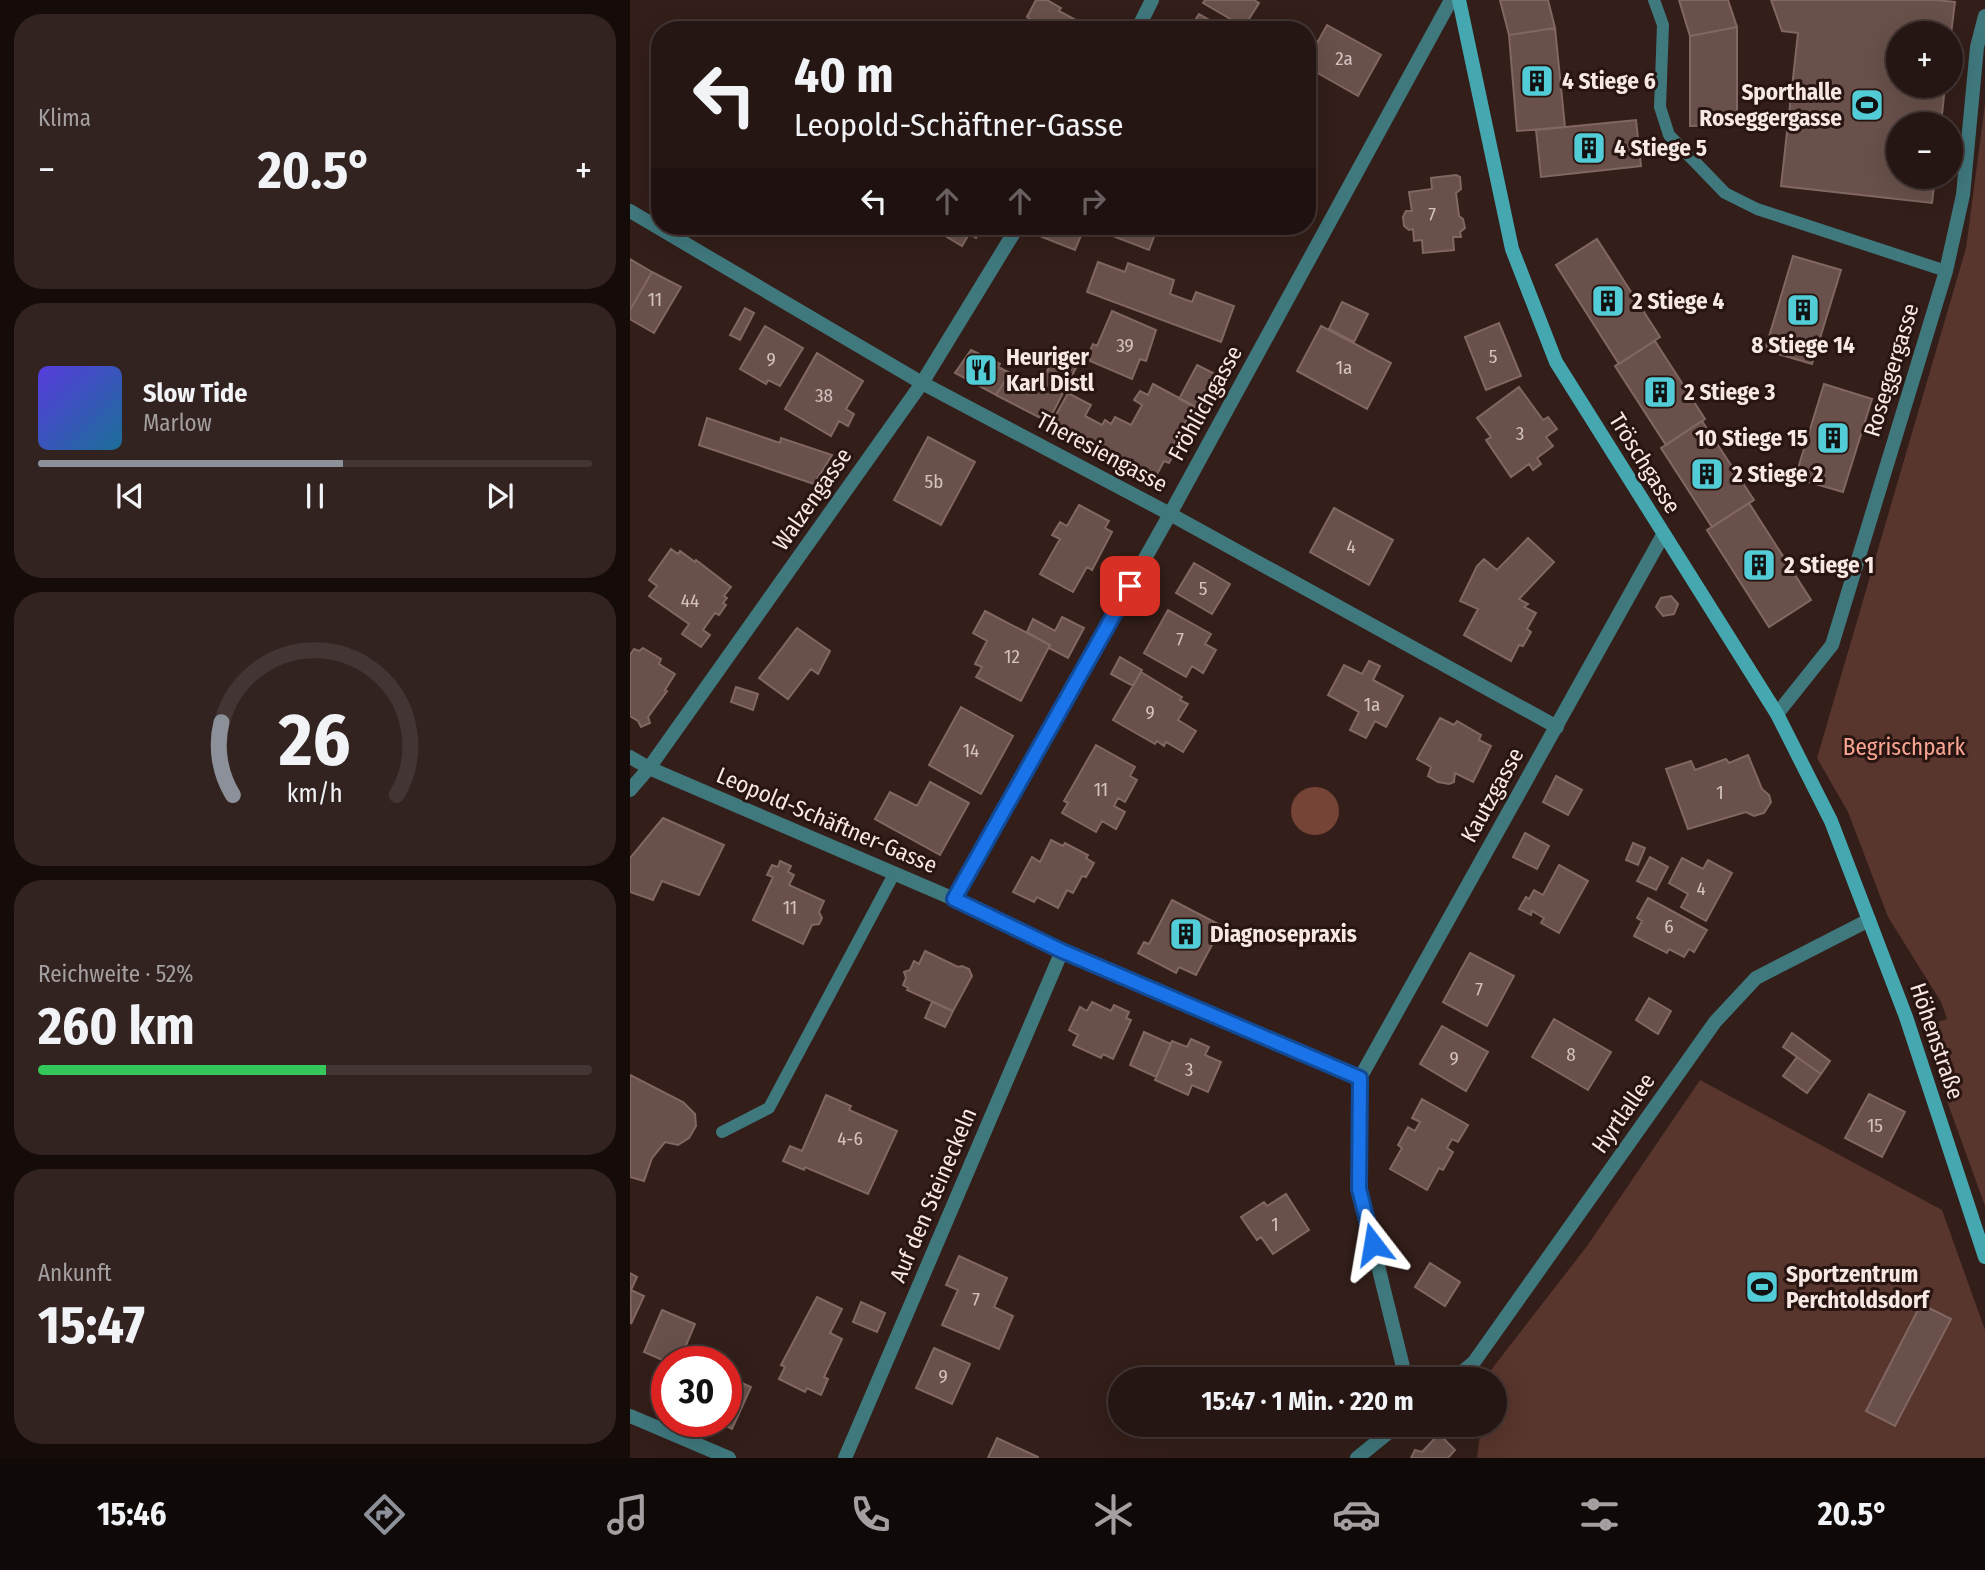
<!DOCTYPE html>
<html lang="de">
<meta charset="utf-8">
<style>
body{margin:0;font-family:"Fira Sans Condensed",sans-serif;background:#322321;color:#f1f3f6;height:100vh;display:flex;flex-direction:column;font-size:26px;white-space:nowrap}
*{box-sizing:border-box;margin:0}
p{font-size:23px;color:#a49fa0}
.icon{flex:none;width:38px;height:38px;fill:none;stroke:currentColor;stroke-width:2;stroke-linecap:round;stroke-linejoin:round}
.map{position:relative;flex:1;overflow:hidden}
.panel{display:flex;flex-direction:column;gap:14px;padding:14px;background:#150c0a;width:630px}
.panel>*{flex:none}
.guide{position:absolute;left:21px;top:21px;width:665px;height:214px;border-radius:28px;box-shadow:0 7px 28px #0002,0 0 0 2px #423533;background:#261613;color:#f1f3f6;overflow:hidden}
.fabs{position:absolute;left:1256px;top:21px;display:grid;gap:14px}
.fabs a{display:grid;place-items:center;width:77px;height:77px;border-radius:50%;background:#261613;box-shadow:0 7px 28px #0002,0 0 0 2px #423533;font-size:35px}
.speed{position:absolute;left:21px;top:1346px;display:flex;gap:14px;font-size:35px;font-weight:700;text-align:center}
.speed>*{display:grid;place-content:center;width:91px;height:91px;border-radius:50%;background:#261613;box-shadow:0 7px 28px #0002,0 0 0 2px #423533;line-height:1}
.speed .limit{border:10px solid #d22;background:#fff;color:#111}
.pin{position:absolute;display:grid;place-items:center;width:60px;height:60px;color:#fff;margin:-30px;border-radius:14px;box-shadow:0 4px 10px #0006}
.me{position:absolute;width:77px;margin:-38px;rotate:346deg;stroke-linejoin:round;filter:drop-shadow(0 0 5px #0008)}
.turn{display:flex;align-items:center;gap:24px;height:147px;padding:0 28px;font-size:32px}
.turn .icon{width:91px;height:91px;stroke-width:2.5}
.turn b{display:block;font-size:49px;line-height:60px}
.lanes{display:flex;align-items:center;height:66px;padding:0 28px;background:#0003;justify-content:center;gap:35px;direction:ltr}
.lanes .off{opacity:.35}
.big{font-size:52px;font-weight:700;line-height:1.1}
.panel .tile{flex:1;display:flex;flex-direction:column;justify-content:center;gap:10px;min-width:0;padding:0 24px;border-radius:28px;background:#322321}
.panel .dial{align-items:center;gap:0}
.dial svg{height:182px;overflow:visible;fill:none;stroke:#423533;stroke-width:7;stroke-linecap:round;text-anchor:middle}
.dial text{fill:#f1f3f6;stroke:none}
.song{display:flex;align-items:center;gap:21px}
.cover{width:84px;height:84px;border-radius:10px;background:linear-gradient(135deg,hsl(250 70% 55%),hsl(200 70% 35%))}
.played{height:7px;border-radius:4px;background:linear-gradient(90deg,#8c9099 55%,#423533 55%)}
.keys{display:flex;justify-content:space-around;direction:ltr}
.heat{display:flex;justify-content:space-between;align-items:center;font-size:38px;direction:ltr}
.charge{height:10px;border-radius:5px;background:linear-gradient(90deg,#34c759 52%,#423533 0)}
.trip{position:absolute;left:478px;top:1367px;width:399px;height:70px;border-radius:35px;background:#261613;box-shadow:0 7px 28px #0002,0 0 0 2px #423533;font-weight:700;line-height:70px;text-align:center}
.dock{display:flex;height:112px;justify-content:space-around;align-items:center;background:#0f0908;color:#a49fa0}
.dock .icon{width:49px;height:49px}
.dock .on{color:#8c9099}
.dock b{font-size:32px;color:#f1f3f6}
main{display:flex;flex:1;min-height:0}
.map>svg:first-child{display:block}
.green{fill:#58352d}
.water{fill:#764337}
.building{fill:#69504a;stroke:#816761;stroke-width:2}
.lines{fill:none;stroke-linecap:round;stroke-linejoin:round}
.lane{stroke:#3f787d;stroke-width:12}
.street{stroke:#3f787d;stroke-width:14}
.secondary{stroke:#45a8b0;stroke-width:14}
.route-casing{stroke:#114b97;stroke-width:18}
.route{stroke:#1a73e8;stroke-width:12}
.labels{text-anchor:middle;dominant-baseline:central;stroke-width:6;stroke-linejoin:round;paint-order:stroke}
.number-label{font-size:19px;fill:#d4c2be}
.poi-label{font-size:23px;font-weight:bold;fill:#f7e8e4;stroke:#281410;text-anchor:start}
.street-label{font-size:23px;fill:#f7e8e4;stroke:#281410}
.park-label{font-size:23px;fill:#faa693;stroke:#281410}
</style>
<main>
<section class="panel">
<div class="tile"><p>Klima</p>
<div class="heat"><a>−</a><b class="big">20.5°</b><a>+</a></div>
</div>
<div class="tile">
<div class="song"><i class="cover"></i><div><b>Slow Tide</b><p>Marlow</p></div></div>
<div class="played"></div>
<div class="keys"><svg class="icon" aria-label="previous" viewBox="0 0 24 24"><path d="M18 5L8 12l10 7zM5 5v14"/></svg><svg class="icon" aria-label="pause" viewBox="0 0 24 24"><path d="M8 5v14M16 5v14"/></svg><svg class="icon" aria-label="next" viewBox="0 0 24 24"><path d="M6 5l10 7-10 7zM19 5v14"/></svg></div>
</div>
<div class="tile dial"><svg viewBox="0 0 100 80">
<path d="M14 69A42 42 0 1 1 86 69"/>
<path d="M14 69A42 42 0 0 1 9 37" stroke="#8c9099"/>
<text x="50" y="56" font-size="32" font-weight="700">26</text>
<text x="50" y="72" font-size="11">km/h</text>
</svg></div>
<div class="tile"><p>Reichweite · 52%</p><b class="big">260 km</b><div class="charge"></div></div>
<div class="tile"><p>Ankunft</p><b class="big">15:47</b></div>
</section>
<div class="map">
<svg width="1355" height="1458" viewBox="0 0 1355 1458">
<rect width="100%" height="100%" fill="#331e19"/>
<!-- green -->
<path class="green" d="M1355,104V1206L1313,1090L1304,1023L1317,1019L1311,1002L1258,917L1218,812L1187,758L1336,248Z
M1070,1080L1312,1210L1355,1330V1458H847L851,1425L864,1424V1379H854L957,1246Z"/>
<!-- water -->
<path class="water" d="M661 811a24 24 0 1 1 48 0a24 24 0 1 1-48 0Z"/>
<!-- building -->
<path class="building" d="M406,0H417L431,8L429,11L464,30H398L403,21L397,17Z
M575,0H624L629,3L614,27L573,3Z
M870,0H918L925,28L879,35Z
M1049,0H1098L1107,27L1060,36Z
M1141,0H1307L1325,2L1321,34L1269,33V86H1315L1311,124H1269V177H1305L1302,203L1151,186L1168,33L1152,31Z
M569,14L597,30H559Z
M697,25L751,55L728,96L677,67V61Z
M1107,27V125L1060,126V36Z
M925,28L935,127L887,131L879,35Z
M1006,120L1011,166L911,177L906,130Z
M826,175L830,177L831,189L826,193L829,216L833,219L835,228L830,232L831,237H823L824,250L793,253L792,240L784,241L783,229L779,230L774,226L773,217L776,211H782L779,192L802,189L801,178Z
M135,226H155L150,235Z
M299,226H353L346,238L339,234L332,246Z
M418,226H455L445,250L412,237Z
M457,226H528L519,250Z
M967,239L1030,337L989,364L926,265Z
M1163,256L1211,270L1182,364L1135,350Z
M0,259L22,272L0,310Z
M468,262L495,272L498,263L544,280L540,294L562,302L566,292L604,306L591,342L457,292Z
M22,272L51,287L24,333L0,319V310Z
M712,302L738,314L724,342L699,329Z
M115,308L124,313L110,340L100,335Z
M482,311L526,330L516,361L510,359L502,379L460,361L461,356L458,355L463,344L467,346Z
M869,323L891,376L856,390L835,337Z
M135,326L173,348L150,386L138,380L136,384L110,369Z
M691,326L761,363L737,409L667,371Z
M1025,341L1075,419L1036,445L985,366Z
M341,350L370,364L368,367L380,373L366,395L325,373Z
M429,350L450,360L418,422L366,395L380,373L408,387Z
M187,353L233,381L216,409L224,414L218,426L209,421L201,436L155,409Z
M567,365L593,378L575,412L549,399Z
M523,384L564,406L544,444L548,446L539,463L534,461L524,480L421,424L438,393L461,405L455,416L472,425L475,420L481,424L485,417L501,425L512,405L504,400L510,391L518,395Z
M1194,384L1242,399L1213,492L1165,478Z
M889,387L913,420L918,417L927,429L916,437L923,446L907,458L911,464L903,470L899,464L881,477L856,440L861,437L847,418Z
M77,418L150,443L151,438L202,455L184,484L69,445Z
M1072,421L1124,500L1082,527L1031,448Z
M298,437L345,462L311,525L264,500Z
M1119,503L1181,600L1139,627L1077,530Z
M449,505L479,521L475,528L482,532L462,570L457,567L443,592L410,574L430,539L422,535L430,522L437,526Z
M704,508L763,540L739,585L680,552Z
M898,538L924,562L889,599L898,604L894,607L906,613L897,629L901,632L893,646L889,645L881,661L834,635L848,609L830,601L847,566L854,559L867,570Z
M41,549L48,554L50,551L65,562L66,560L101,587L94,596L97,598L93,603L96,605L89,615L85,613L73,630L80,635L71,647L52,634L59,624L19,596L27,586L19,580Z
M564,563L600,584L582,614L546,593Z
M1041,596L1048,604L1044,614L1033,616L1026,607L1031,598Z
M538,610L581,634L575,644L586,650L573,673L562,666L556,677L514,653Z
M355,611L420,645L391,701L346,677L352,667L345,664L357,641L343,633Z
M432,617L454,628L438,658L419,648L420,645L397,632L403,619L425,631Z
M167,628L200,651L188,674L181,669L158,699L129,678Z
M13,648L31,659L29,664L45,674L35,690L37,691L18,717L20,723L11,727L8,721L0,716V655L4,649L9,651Z
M490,657L512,670L503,686L481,674Z
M739,661L750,666L743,680L773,696L756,727L745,721L736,738L720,730L729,712L698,695L714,665L732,674Z
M511,672L552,697L550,700L558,704L548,720L566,731L553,752L536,742L534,746L527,741L525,744L483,720Z
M106,687L128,694L123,710L101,702Z
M331,707L383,736L351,794L299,765Z
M810,718L824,725L827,721L851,735L849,740L861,746L843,782L825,773L824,782L819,784L808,782L798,776L801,767L787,759Z
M466,745L505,767L500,776L507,780L495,802L488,798L484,806L495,812L486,829L472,821L466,832L432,813L438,803L434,801Z
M1118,755L1132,789L1139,795L1141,802L1134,813L1124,816L1116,812L1058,829L1036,769L1061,761L1065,770L1096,759L1099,763Z
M926,776L952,790L938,815L913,802Z
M300,782L339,803L310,855L245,819L260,792L287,806Z
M33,818L94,845L69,895L32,881L23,900L0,892V858Z
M895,833L919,846L907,869L883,857Z
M421,840L433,846L435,843L458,855L456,858L464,863L456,877L452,876L443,893L437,890L428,908L407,897L404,902L383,892L402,857L410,862Z
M1003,843L1015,848L1008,865L996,860Z
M1020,857L1038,867L1026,890L1007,881Z
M1052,858L1073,869L1078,860L1102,873L1076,921L1051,907L1058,894L1039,883Z
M150,861L161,866L158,872L164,875L159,885L194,901L189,912L192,918L189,924L182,925L173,944L123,920L143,877L137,875L142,865L148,867Z
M929,865L958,881L929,933L911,923L914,918L902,911L901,915L889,909L896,897L899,899L904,890L913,895Z
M1018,898L1077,930L1064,952L1059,949L1054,957L1039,949L1037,953L1004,936L1012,921L1007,918Z
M542,900L592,926L566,975L549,967L546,973L508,953L514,942L519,944Z
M295,951L328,967L332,966L339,969L342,976L323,1011L277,990L278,988L273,985L276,978L274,972L280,970L284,961L289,964Z
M840,953L884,976L857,1026L813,1002Z
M1019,998L1041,1011L1028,1034L1006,1020Z
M302,1002L323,1011L315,1027L295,1018Z
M462,1002L481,1011L484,1005L499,1012L496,1018L501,1020L483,1059L473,1054L471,1058L443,1045L448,1035L439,1030L450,1007L457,1011Z
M924,1019L981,1052L958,1090L902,1057Z
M812,1026L858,1052L836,1091L790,1064Z
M514,1032L541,1044L526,1077L500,1065Z
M1162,1033L1200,1061L1191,1074L1153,1047Z
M561,1039L579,1047L575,1055L591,1062L578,1092L562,1085L558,1095L525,1080L542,1041L557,1047Z
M1167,1057L1191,1074L1177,1093L1153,1076Z
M0,1075L53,1102L65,1114L66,1126L59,1138L48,1145L35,1142L22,1158L14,1181L0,1177Z
M1239,1094L1275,1112L1252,1157L1215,1138Z
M196,1095L221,1106L219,1110L267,1131L238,1194L175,1167L174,1170L153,1161L160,1146L172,1151Z
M792,1099L838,1125L828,1142L822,1139L817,1148L823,1152L813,1170L809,1168L797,1190L760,1169L772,1148L768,1145L778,1127L785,1131L790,1122L782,1118Z
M656,1194L679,1230L643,1254L631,1237L627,1240L611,1217L634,1202L637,1206Z
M329,1256L377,1278L364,1307L383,1316L369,1349L312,1325L328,1290L316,1285Z
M800,1263L830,1282L815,1306L785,1287Z
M0,1273L7,1277L1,1290L14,1296L1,1324Z
M187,1297L212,1309L200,1333L212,1339L194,1377L198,1379L191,1395L177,1388L175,1392L149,1379L155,1367L151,1365Z
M231,1302L255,1313L247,1332L223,1322Z
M1291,1304L1321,1319L1265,1426L1236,1411Z
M32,1310L65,1324L49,1362H37L14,1352Z
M304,1348L340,1364L322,1404L286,1388Z
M96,1376L121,1387L102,1429L86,1421H96Z
M809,1434L825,1450L818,1458H781L785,1450L792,1452Z
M367,1438L408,1457V1458H358Z"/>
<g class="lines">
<!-- lane -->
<path class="lane" d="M1024,0L1033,25L1030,107L1039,135L1095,193L1127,209L1316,271
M92,1132L139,1108L264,874"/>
<!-- street -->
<path class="street" d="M507,30L522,0
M0,211L292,383L540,514L927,727
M1147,714L1202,645L1316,271L1333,195L1347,47L1355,16
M0,757L19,768L324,899L432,951L730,1078
M0,790L19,768L292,383L388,226
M324,899L540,514L821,0
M776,1379L729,1189L730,1078L1033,535
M824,1379L844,1362L1085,1022L1126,978L1239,920
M0,1416L99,1458
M215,1458L432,951
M727,1458L769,1424"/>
<!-- secondary -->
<path class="secondary" d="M829,0L882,249L926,362L1147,714L1201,821L1276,1017L1355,1257"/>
</g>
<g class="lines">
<defs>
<path id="route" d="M500,586L324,899L432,951L730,1078L729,1189L743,1244"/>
</defs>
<!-- route casing -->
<use href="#route" class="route-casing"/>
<!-- route -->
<use href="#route" class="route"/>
</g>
<!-- icons -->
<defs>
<symbol id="building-square" viewBox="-11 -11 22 22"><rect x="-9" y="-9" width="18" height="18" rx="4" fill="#52ccd6" stroke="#281410"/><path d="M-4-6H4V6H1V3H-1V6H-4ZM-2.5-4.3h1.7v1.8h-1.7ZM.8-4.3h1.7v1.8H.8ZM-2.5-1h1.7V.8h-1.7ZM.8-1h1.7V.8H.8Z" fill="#111"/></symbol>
<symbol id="stadium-square" viewBox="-11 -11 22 22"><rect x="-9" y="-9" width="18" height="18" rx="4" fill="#52ccd6" stroke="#281410"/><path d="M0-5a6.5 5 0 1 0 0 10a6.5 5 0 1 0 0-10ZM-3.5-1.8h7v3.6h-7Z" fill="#111"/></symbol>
<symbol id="restaurant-square" viewBox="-11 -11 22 22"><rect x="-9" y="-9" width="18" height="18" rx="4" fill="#52ccd6" stroke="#281410"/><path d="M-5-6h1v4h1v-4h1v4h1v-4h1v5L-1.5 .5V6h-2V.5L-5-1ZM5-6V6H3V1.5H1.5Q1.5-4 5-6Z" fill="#111"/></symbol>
</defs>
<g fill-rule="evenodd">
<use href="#building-square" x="888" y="62" width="38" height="38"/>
<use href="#stadium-square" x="1218" y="86" width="38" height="38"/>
<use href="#building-square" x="940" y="129" width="38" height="38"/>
<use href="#building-square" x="959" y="282" width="38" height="38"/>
<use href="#building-square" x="1154" y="291" width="38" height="38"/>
<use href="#restaurant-square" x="332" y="351" width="38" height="38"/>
<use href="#building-square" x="1011" y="373" width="38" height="38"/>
<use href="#building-square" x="1184" y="419" width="38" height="38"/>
<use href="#building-square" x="1058" y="455" width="38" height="38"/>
<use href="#building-square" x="1110" y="546" width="38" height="38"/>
<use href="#building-square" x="537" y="915" width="38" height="38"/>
<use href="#stadium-square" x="1113" y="1268" width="38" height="38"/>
</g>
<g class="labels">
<!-- number labels -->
<g class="number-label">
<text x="714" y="58">2a</text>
<text x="802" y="214">7</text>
<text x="25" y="299">11</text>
<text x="495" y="345">39</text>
<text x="863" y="356">5</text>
<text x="141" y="359">9</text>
<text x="714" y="367">1a</text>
<text x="194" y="395">38</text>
<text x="890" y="433">3</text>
<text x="304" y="481">5b</text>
<text x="721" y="546">4</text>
<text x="573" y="588">5</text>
<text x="60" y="600">44</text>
<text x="550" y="639">7</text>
<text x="382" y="656">12</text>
<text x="742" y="704">1a</text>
<text x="520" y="712">9</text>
<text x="341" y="750">14</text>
<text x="471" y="789">11</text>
<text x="1090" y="792">1</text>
<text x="1071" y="888">4</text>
<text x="160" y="907">11</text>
<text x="1039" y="926">6</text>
<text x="849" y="989">7</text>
<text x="941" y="1054">8</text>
<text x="824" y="1058">9</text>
<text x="559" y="1069">3</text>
<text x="1245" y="1125">15</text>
<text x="220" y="1138">4-6</text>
<text x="645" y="1224">1</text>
<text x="346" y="1299">7</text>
<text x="313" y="1376">9</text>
</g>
<!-- poi labels -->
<g class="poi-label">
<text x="932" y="81">4 Stiege 6</text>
<text x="1212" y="92" text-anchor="end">Sporthalle<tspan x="1212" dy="26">Roseggergasse</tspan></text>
<text x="984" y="148">4 Stiege 5</text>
<text x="1002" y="301">2 Stiege 4</text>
<text x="1173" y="345" text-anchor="middle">8 Stiege 14</text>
<text x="376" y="357">Heuriger<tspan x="376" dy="26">Karl Distl</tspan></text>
<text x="1054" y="392">2 Stiege 3</text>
<text x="1178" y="438" text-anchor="end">10 Stiege 15</text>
<text x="1102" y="474">2 Stiege 2</text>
<text x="1154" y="565">2 Stiege 1</text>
<text x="580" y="934">Diagnosepraxis</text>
<text x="1156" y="1274">Sportzentrum<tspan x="1156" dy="26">Perchtoldsdorf</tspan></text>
</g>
<!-- street labels -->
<g class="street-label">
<text transform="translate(1261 370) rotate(-73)">Roseggergasse</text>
<text transform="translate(575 403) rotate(-61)">Fröhlichgasse</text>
<text transform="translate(472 452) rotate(28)">Theresiengasse</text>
<text transform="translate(1015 463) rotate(58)">Tröschgasse</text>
<text transform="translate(182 499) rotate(-55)">Walzengasse</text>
<text transform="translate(862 795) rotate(-61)">Kautzgasse</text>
<text transform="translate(197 820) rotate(23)">Leopold-Schäftner-Gasse</text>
<text transform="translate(1307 1041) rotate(71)">Höhenstraße</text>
<text transform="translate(993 1113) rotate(-55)">Hyrtlallee</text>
<text transform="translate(303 1195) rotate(-67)">Auf den Steineckeln</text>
</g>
<!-- park labels -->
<g class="park-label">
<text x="1274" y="747">Begrischpark</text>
</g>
</g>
</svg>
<div class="fabs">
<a>+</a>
<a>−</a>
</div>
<div class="speed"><div class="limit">30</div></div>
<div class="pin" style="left:500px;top:586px;background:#d93025"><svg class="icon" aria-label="arrive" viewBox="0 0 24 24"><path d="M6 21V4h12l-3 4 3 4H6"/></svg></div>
<svg class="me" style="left:743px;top:1244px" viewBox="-20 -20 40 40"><path d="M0-17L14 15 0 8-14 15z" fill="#1a73e8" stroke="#fff" stroke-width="4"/></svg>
<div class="trip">15:47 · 1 Min. · 220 m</div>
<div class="guide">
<div class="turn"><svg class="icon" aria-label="left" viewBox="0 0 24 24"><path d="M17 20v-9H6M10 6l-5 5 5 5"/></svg><div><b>40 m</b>Leopold-Schäftner-Gasse</div></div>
<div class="lanes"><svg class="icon" aria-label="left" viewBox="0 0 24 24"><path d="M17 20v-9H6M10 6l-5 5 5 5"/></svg><svg class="icon off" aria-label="ahead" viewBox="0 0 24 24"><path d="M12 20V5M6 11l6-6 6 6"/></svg><svg class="icon off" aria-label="ahead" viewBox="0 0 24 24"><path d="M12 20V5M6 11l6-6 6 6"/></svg><svg class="icon off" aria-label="right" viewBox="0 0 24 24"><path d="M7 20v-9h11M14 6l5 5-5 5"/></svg></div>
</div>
</div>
</main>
<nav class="dock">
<b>15:46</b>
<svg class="icon on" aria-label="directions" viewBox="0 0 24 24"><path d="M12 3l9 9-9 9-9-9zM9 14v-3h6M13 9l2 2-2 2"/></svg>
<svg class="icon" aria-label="music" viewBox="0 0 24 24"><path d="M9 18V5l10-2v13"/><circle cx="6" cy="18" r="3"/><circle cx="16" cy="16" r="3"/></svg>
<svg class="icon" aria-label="phone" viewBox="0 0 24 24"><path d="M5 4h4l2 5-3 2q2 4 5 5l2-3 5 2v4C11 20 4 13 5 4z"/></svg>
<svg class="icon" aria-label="climate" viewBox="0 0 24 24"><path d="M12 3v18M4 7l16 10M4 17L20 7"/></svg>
<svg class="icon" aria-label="car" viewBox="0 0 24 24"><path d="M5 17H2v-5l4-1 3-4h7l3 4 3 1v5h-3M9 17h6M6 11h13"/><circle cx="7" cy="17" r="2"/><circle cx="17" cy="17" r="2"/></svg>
<svg class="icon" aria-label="filters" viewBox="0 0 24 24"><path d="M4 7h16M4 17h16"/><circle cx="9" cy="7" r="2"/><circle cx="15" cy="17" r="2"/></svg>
<b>20.5°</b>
</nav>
